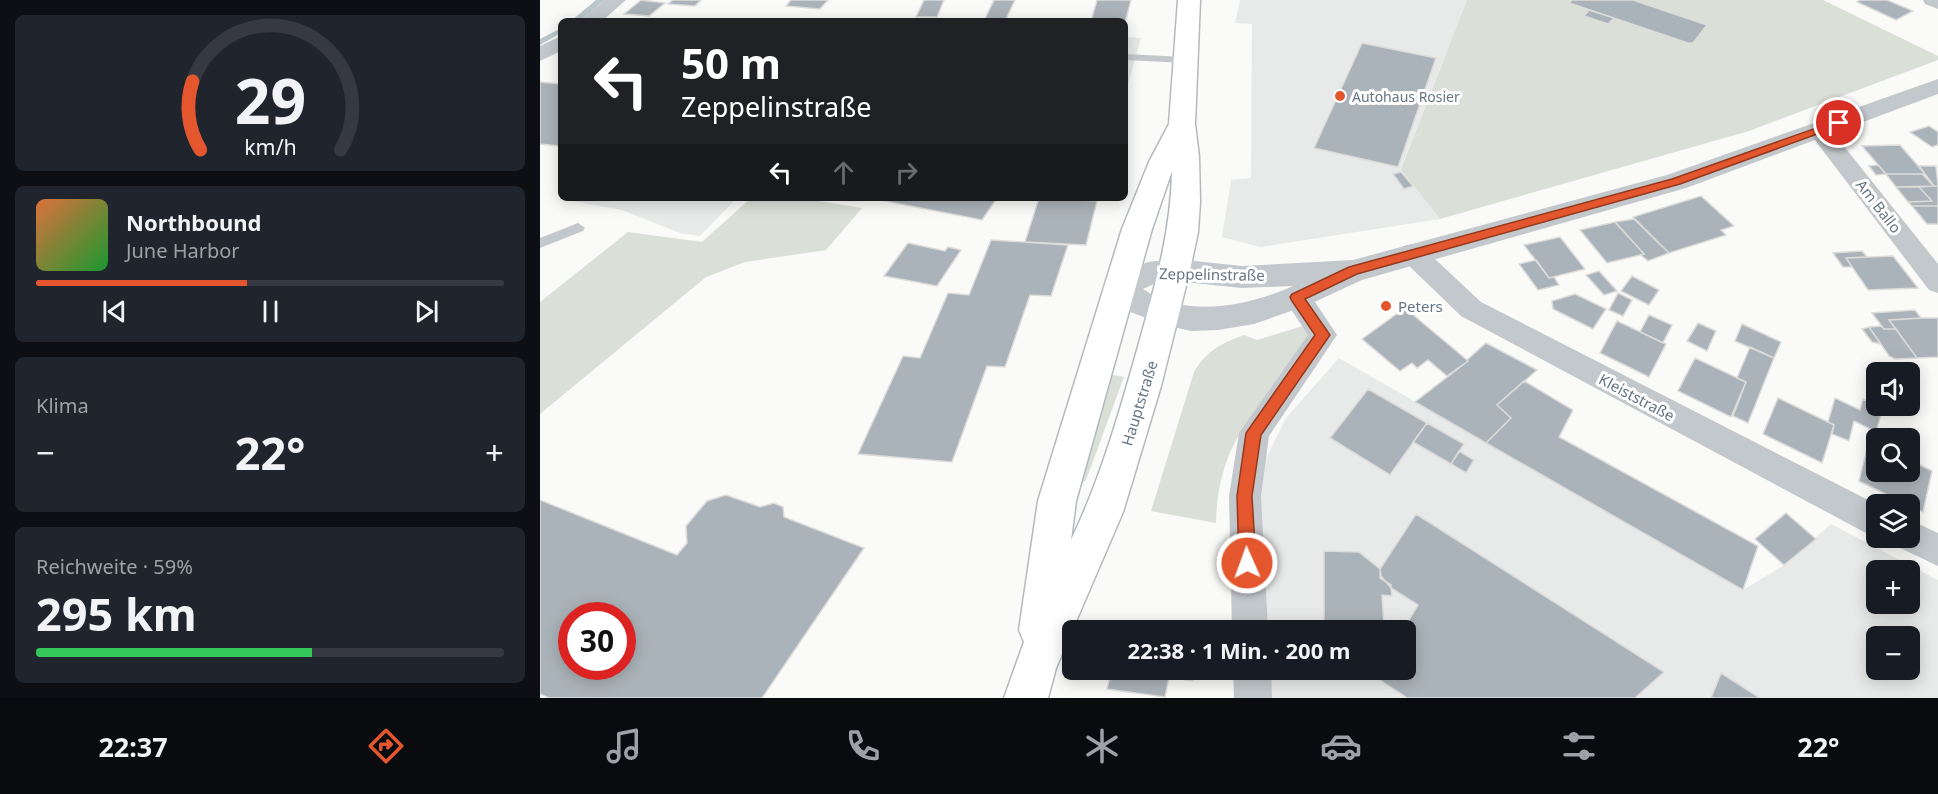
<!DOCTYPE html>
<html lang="de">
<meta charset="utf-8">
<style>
body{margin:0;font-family:"Noto Sans",sans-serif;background:#20242c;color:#f1f3f6;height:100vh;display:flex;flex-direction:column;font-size:22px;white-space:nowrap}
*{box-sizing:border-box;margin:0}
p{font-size:20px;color:#9ea1a6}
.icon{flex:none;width:33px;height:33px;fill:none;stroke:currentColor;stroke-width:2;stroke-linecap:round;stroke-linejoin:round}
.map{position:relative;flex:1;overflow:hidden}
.drawer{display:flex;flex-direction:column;gap:15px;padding:15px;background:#0d0f14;width:540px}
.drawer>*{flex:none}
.guide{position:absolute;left:18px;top:18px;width:570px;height:183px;border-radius:9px;box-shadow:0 3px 15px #0003;background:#202124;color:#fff;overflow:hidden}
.buttons{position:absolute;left:1326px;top:362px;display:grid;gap:12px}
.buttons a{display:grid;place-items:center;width:54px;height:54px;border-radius:9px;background:#171b24;box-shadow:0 3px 15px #0003;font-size:30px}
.speed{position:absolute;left:18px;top:602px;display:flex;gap:12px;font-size:30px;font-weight:700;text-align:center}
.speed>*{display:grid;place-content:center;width:78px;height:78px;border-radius:50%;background:#171b24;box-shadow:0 3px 15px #0003;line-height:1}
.speed .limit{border:9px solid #d22;background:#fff;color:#111}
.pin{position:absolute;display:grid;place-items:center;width:51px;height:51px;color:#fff;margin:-26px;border:3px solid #fff;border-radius:50%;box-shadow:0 2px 6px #0007}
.me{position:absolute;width:66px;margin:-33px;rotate:358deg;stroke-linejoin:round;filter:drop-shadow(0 0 4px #0008)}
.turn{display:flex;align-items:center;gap:21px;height:126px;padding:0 24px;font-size:27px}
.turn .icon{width:78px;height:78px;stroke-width:2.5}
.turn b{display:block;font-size:42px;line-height:51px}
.lanes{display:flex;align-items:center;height:57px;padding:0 24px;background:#0003;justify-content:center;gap:30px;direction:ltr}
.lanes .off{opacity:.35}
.big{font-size:45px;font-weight:700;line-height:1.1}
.drawer .card{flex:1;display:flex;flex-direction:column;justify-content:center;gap:9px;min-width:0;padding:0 21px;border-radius:9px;background:#20242c}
.drawer .dial{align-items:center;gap:0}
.dial svg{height:156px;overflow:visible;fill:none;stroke:#363941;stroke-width:7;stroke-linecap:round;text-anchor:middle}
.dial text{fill:#f1f3f6;stroke:none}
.song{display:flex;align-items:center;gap:18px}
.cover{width:72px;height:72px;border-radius:9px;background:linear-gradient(135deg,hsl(20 70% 55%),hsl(130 70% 35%))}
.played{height:6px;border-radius:3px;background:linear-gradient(90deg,#e4572e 45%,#363941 45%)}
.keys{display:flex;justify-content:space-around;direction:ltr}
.heat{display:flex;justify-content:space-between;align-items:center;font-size:33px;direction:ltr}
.charge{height:9px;border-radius:4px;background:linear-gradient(90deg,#34c759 59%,#363941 0)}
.trip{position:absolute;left:522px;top:620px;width:354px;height:60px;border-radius:9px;background:#171b24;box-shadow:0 3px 15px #0003;font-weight:700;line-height:60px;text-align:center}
.dock{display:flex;height:96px;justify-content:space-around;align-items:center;background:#090b0e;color:#9ea1a6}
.dock .icon{width:42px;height:42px}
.dock .active{color:#e4572e}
.dock b{font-size:27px;color:#f1f3f6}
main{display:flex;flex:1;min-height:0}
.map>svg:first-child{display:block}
.built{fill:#e8e9e9;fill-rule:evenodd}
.green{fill:#dadfd7}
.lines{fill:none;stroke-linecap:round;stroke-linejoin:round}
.stream{fill:#bbc7cb;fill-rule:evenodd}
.building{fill:#aab3b9;stroke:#dcdcda;stroke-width:1.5;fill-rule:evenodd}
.secondary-casing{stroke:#b3babf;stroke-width:3}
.service{fill:#c3c8cc;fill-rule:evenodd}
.minor{fill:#c3c8cc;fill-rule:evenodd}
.tertiary{fill:#c3c8cc;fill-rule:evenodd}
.secondary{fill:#fff;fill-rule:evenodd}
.route{fill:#e4572e;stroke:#94391e;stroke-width:1.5}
.poi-dot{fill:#e4572e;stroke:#fff;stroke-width:2}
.labels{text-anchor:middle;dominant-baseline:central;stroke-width:6;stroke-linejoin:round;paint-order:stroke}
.far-poi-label{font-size:14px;fill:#657683;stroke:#fff;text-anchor:start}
.street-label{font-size:15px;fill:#657683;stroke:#fff}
.poi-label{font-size:15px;fill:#657683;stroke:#fff;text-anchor:start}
</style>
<main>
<section class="drawer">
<div class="card dial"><svg viewBox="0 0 100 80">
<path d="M14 69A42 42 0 1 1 86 69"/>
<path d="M14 69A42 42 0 0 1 10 34" stroke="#e4572e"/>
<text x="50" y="56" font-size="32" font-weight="700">29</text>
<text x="50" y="72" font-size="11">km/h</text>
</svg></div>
<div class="card">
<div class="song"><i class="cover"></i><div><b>Northbound</b><p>June Harbor</p></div></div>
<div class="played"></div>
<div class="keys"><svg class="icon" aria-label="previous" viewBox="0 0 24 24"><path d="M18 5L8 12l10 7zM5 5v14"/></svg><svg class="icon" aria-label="pause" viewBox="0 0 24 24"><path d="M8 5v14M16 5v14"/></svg><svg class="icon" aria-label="next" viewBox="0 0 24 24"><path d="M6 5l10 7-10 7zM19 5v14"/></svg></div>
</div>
<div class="card"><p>Klima</p>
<div class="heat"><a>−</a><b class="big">22°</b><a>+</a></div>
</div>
<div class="card"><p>Reichweite · 59%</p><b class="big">295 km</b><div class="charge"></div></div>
</section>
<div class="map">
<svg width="1398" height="698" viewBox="0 0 1398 698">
<rect width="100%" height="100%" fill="#fafaf8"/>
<!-- built -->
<path class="built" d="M700,0H927L861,168L900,219L720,247L682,237L691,180L711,178L712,24L695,23Z
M585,37L601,38L585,95Z
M36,198H197L160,236L140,233L82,210L32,201Z
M799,358L1203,590L1244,565L1291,524L1398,580V698H727L725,669H866V630H724L719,472L746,418ZM1336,570H1370V603H1336ZM1336,636H1370V669H1336Z"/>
<!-- green -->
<path class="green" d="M927,0H1283L1398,56V60L1209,131L900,219L861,169Z
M211,198H260L322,208L286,250L205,262L166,277L0,414V302L88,232L162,242Z
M766,325L769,337L765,351C716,410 678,441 676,523L611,511L654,372C666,351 682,343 704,335L717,340Z
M568,374L584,377L546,480L539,485Z"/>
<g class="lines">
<!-- stream -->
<path class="stream" d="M56,0H65L40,21H31Z
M21,28V33L0,45V39Z"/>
</g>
<!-- building -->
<path class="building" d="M101,0L125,3L109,16L84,14Z
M133,0H161L155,6L128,4Z
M251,0H288L280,9L246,6Z
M384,0H404L397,17H376Z
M454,0H475L465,21H444Z
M557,0H591L585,23V21H551Z
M1032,0H1093L1167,25L1153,43H1148L1029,3Z
M1320,0H1347L1373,11L1356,20L1317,2Z
M1049,10L1074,18L1068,24L1044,16Z
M822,43L896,58L858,167L774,148Z
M0,82L21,84L20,146L0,144Z
M1389,126L1398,132V145L1392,147L1370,132Z
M1360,145L1385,174H1346L1322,146Z
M1337,165L1339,166L1346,174L1336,175L1329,166Z
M1379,166H1396L1398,186H1394Z
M861,172L873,186L864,189L853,174Z
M1346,174H1382L1394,186L1356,187Z
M1394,186H1398V206H1372L1368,202L1392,201L1379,187Z
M1356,187H1379L1392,201L1368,202Z
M1161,196L1194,226L1181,230L1186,235L1129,253L1093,217Z
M330,198H457L442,220Z
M499,198L557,201L546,245L485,242Z
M1372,206H1398V224H1387Z
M1094,219L1129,253L1108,261L1101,255L1104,254L1075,222Z
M1075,222L1076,223L1104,254L1067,263L1040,230Z
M1020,237L1045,269L1009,278L984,245Z
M451,240L528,245L511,296L490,295L465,367L447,366L412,462L318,454L363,356L380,358L408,293L429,295Z
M368,243L405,251L408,247L421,250L397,286L344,276Z
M1322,251L1327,257L1306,258L1312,267H1303L1293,253Z
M1353,256L1378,288L1328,290L1306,258Z
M996,260L1009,278L1014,277L1019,285L998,290L979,264Z
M1059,271L1077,291L1064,295L1046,275Z
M1092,276L1119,290L1109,305L1081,291Z
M1078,293L1092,300L1083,316L1069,310Z
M1035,294L1066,309L1053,329L1013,309L1012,301Z
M865,308L927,360L928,361L907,376L888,360L877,368L872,363L860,371L822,339Z
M1375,310L1381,318L1349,320L1356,329H1344L1332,313Z
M1109,315L1132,325L1123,343L1100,332Z
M1381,318H1398V357L1377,358L1349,320Z
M1077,321L1126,344L1109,377L1060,353Z
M1158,323L1176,331L1167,351L1147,341Z
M1202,324L1241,342L1234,358L1195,341Z
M1341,326L1344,329H1356L1377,358L1355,359L1349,356L1329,327Z
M1329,327L1341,344L1332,342L1322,329Z
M946,343L997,370L957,405L971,418L946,443L875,402L928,361L927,360Z
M1210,347L1234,358L1208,423L1193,416L1206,382L1197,378Z
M1155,358L1206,382L1191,417L1138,391Z
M984,381L1033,410L1019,437L1218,546L1203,590L946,443L971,418L957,405Z
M828,389L887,423L850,475L790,438Z
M1238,398L1294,425L1282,463L1223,434Z
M1295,398L1320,410L1323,399L1343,408L1336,432L1314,421L1309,441L1292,434L1294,425L1288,422Z
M887,423L924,444L911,464L873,442Z
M1329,441L1336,445V471H1370V460L1392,471L1383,512L1319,481Z
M919,451L934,460L926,473L911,464Z
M186,495L220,507L234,503L243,507L244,517L324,548L222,698H9L0,694V500L137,555L147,543L146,526L167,501ZM32,615H82V666H32Z
M1246,513L1276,539L1244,565L1215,539Z
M876,514L1124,672L1095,698H867L835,677L839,669H866V630H863L878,605L851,588L841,576L840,569Z
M784,551L819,552L840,569V578L851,585V588L852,596L842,595L844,625L784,622Z
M572,669H655L653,681L629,677L625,697L567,689Z
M1181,673L1220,698H1171Z"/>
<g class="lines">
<defs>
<path id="secondary" d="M638,0H660L655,124L659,157L660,202L658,232L650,270L621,386L583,512L516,668L508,698H464L484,642L479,630L498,501L582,229L609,162L629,124ZM632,171C631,234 614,289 597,350C579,414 560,480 531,540L536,501L612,229Z"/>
</defs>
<!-- secondary casing -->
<use href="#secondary" class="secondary-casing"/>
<!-- service -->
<path class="service" d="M585,54L645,57L650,60L645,63L585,60Z
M38,223L45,228L43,231L0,248V238Z"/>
<!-- minor -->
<path class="minor" d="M65,0H86L62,21H40Z
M1383,0H1398V9L1385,4Z
M21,36V51L0,61V46Z
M1279,123L1287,125L1398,264V293L1389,290L1271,135L1268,130L1271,125Z
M872,244L881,246L941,302L1336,504V536L1324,532L921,316L863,260L859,253L863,246Z
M757,287L767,290L797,335L729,436L721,496L728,630H692L689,496L699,433L768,335L743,297L747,290Z
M1370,520L1398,533V566L1358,547L1354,537H1370Z
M693,669H731L732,698H694Z"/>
<!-- tertiary -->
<path class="tertiary" d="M1398,79V94L1146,188L822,280L768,305L714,324L678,330L651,331L624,325L588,311L567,296L562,288L567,280L608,262L635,259L702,266L813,260L1127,175ZM635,281L702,288L753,286C708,306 646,319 603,289L614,284Z"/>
<!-- secondary -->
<use href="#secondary" class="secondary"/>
</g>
<!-- route -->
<path class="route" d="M1299,120L1304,123L1302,125L1140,184L817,274L765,299L790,335L721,435L712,496L716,563L713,569L707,571L701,569L699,563L697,496L706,433L775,335L752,301L750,297L752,294L809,267L1132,179Z"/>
<!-- markers -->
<g class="poi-dot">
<circle cx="800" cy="96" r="6"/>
<circle cx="846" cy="306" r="6"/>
</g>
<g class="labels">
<!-- far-poi labels -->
<g class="far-poi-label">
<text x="812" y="96">Autohaus Rosier</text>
</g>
<!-- street labels -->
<g class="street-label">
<text transform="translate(1339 206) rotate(52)">Am Ballo</text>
<text transform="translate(672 274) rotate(1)">Zeppelinstraße</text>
<text transform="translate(1097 397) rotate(28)">Kleiststraße</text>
<text transform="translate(599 403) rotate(-73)">Hauptstraße</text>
</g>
<!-- poi labels -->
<g class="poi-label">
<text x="858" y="306">Peters</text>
</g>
</g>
</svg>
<div class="buttons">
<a><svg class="icon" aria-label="sound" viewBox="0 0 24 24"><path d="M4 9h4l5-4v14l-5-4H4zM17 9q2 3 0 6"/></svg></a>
<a><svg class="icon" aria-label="search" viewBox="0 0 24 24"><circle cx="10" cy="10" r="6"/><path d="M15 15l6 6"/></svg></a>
<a><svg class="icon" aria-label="layers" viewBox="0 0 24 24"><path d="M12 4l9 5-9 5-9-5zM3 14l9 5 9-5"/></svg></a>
<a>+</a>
<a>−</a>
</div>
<div class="speed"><div class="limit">30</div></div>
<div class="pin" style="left:1299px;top:123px;background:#d93025"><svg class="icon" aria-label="arrive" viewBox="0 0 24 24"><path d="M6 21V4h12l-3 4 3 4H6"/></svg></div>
<svg class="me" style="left:707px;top:563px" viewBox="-20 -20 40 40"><circle r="17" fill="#e4572e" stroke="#fff" stroke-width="3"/><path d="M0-11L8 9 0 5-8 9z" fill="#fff"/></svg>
<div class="trip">22:38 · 1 Min. · 200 m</div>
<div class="guide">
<div class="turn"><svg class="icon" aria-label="left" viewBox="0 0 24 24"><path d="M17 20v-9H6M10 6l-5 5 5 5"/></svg><div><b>50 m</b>Zeppelinstraße</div></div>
<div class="lanes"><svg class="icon" aria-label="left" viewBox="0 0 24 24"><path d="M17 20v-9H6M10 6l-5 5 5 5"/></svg><svg class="icon off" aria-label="ahead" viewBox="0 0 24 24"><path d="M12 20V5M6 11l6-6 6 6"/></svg><svg class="icon off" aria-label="right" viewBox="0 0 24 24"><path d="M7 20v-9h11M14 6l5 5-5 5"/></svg></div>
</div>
</div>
</main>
<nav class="dock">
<b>22:37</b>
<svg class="icon active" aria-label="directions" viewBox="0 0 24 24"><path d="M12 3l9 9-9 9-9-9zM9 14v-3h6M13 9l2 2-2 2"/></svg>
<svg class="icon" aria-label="music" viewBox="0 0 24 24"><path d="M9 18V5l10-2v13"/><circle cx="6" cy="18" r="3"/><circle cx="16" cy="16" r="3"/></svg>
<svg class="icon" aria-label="phone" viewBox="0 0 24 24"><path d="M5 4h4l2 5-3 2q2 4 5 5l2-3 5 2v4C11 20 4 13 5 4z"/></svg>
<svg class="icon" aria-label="climate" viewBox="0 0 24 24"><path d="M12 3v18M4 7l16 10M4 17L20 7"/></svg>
<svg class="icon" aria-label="car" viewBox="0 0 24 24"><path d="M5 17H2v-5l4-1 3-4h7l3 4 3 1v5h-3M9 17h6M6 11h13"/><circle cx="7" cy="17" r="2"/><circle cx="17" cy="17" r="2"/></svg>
<svg class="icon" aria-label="filters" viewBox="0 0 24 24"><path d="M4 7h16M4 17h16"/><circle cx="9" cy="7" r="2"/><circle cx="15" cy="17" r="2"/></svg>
<b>22°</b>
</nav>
